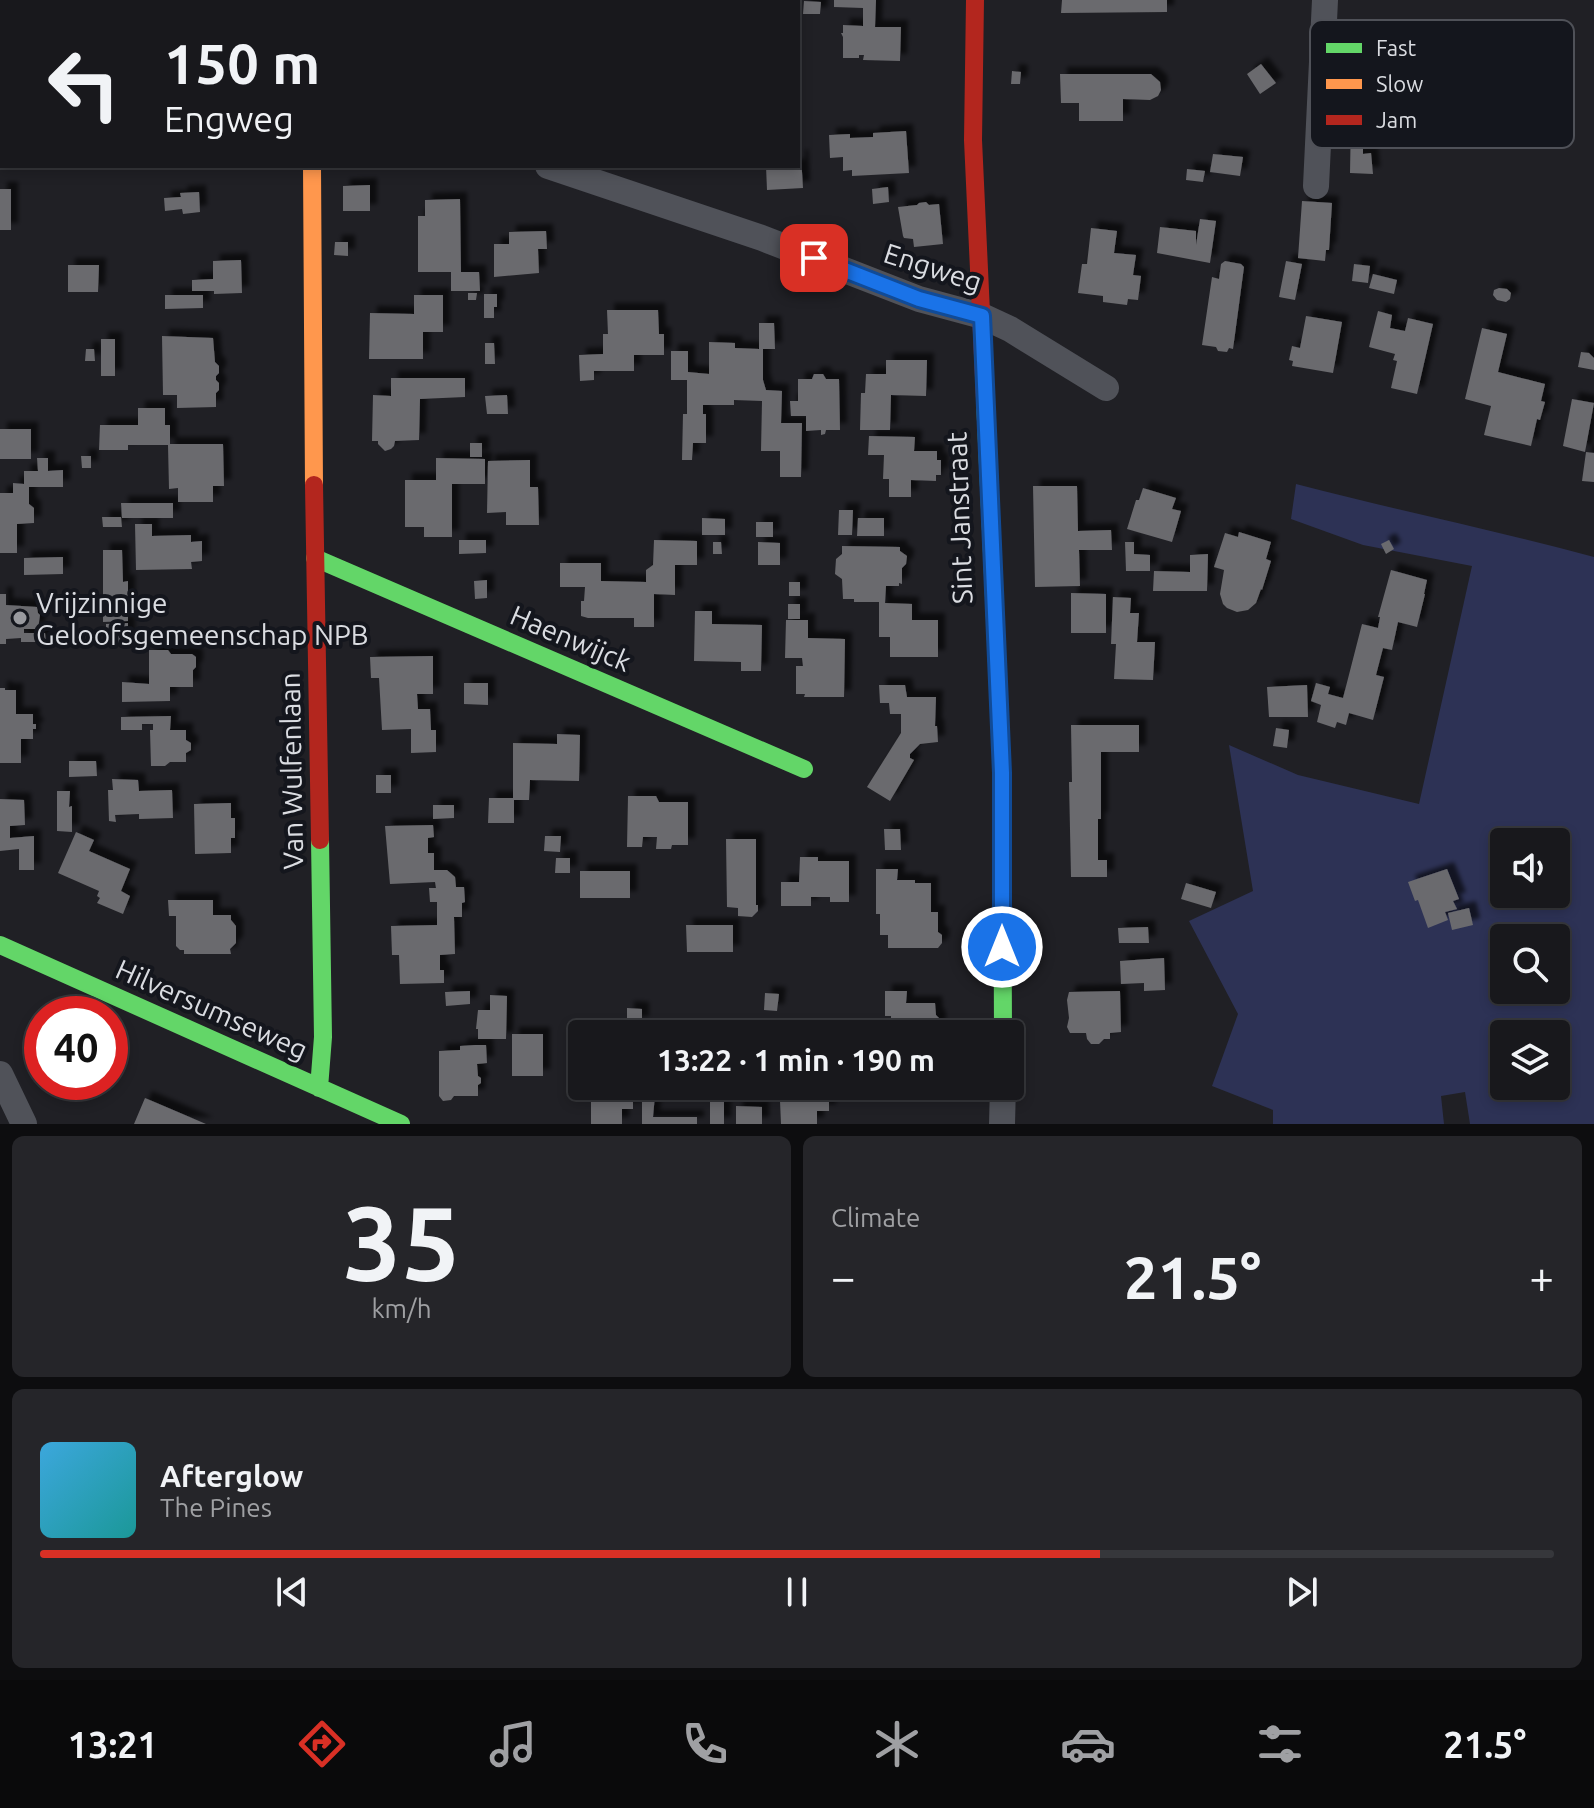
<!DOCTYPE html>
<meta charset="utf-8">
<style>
body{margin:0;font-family:Ubuntu,sans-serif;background:#252529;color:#f1f3f6;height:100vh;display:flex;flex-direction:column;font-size:30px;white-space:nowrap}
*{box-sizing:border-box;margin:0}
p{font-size:26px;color:#9fa0a3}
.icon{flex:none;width:44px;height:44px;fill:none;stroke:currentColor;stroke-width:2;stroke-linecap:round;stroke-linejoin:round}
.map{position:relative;height:1124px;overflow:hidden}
.panel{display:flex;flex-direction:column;gap:12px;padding:12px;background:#0d0d0f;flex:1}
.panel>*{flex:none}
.hud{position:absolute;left:0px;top:0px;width:800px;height:168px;box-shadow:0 4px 12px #0003,0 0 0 2px #36373b;background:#18181c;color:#f1f3f6;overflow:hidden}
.controls{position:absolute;left:1490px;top:828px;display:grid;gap:16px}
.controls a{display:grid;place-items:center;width:80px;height:80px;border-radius:8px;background:#18181c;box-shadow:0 4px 12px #0003,0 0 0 2px #36373b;font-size:40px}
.speed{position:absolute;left:24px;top:996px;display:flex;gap:16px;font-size:40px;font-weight:700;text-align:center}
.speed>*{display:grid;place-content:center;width:104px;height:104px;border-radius:50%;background:#18181c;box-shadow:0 4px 12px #0003,0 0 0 2px #36373b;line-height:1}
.speed .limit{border:12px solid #d22;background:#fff;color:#111}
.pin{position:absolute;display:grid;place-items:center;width:68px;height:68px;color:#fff;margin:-34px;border-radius:16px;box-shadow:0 4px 12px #0006}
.me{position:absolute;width:88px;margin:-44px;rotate:0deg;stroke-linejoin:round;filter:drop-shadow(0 0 6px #0008)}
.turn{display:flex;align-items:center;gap:28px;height:168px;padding:0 32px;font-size:36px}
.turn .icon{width:104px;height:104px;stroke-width:2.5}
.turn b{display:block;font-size:56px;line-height:68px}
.big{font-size:60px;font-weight:600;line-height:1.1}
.panel .tile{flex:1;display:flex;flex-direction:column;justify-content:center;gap:12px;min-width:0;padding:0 28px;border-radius:12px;background:#252529}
.panel .dial{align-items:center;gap:0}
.dial b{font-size:104px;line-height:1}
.song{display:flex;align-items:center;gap:24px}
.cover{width:96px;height:96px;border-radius:12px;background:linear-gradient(135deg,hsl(200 70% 55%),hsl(180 70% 35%))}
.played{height:8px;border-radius:4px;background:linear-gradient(90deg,#d93025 70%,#36373b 70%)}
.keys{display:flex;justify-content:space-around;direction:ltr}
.heat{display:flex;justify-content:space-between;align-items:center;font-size:44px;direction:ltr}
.panel .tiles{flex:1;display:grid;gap:12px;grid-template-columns:1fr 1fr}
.tile:last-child{grid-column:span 2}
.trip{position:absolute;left:568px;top:1020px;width:456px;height:80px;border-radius:8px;background:#18181c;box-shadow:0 4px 12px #0003,0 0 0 2px #36373b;font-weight:600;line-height:80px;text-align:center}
.menu{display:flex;height:128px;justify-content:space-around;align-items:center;background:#0a0a0b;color:#9fa0a3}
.menu .icon{width:56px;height:56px}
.menu .selected{color:#d93025}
.menu b{font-size:36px;color:#f1f3f6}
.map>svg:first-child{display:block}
.green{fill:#2d3255;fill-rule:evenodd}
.building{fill:#6a6a6e;filter:url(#shadow)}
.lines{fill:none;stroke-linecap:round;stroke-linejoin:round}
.street{stroke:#505259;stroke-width:26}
.fast{stroke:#63d668;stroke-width:18}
.slow{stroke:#ff974d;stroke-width:18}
.jam{stroke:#b3261e;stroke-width:18}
.route-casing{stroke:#114b97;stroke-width:20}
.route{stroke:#1a73e8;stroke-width:14}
.poi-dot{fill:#999a9f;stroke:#14161d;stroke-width:3}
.labels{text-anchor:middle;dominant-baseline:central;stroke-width:8;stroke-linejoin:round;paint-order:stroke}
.street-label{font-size:28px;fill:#dadce1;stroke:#14161d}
.poi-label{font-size:28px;fill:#dadce1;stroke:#14161d;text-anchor:start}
.key{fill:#14161d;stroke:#4f5158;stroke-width:2}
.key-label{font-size:22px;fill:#dadce1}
</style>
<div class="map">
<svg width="1594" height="1124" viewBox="0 0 1594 1124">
<defs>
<filter id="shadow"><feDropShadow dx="7" dy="-7" stdDeviation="2" flood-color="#0009"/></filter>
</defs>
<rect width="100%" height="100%" fill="#202025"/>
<!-- green -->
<path class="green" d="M1296,484C1395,510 1495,530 1594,557V1124H1470L1465,1092L1441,1096L1444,1124H1273V1110L1212,1086L1238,1014L1189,921L1253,891L1229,745L1298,775L1419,804L1472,566L1363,545L1291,519ZM1504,842H1556V894H1504ZM1504,938H1556V990H1504ZM1504,1034H1556V1086H1504Z"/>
<!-- building -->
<path class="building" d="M834,0H876L875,27H901L900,61L863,60L864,55H859V58H843V37L841,33H843V25L863,26V8L834,7Z
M1062,0H1167V12L1061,13Z
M804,1L821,2L820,14H803Z
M1261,64L1276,83L1260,94L1247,74Z
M1012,71L1021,72L1020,84H1011Z
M1060,74H1151L1160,82L1161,90L1158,96L1150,100L1123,99V121H1079V103H1061Z
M1370,74H1376L1378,77H1388L1390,74H1396L1398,77H1408L1407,142H1404L1397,148H1387L1381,142H1363V154L1371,153L1373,174L1350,173L1351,116H1357V98H1361V77L1368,76Z
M906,131L909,173L852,176V170L843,171V157L830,158L829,135L850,134V138L873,137V133Z
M1213,154L1243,157L1240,176L1210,172Z
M801,156L803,188L767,190L766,166H798V157Z
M1187,169L1205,171L1203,182L1186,180Z
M370,185V211H343V186Z
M888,187L889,202L873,204L872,189Z
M0,189H11V230H0Z
M199,192L200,212L183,214L182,209L165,211L164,198L181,197L180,193Z
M460,199L461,272H479L480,291H451V272H418V216H425V200Z
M1302,201L1332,203L1329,250H1326L1325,261L1298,258Z
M926,202L929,205L939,204L943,244L914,247L913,239L904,238L903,236L898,207L917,205L919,203Z
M1200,219L1216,221L1210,263L1157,253L1160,227L1196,231V245Z
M1091,228L1117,231L1114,253L1136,255L1133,275L1141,276L1138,300L1128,299L1127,305L1103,302V296L1078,293L1082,264H1087Z
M546,231L547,249H538L539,273L494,277V244H509V232Z
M335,242H348V256L334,255Z
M241,260L242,293L214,294V291H192V280L213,279V261Z
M1225,261L1241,264L1244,267L1233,349L1229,348L1227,352L1218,351L1216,347L1202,345L1212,277L1219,279L1221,264Z
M1286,261L1302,264L1295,300L1279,297Z
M1354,264L1370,266L1368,283L1352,281Z
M68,265H99L98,292H68Z
M1373,274L1397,280L1394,294L1369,288Z
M1499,288L1507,289L1511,293L1510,299L1506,302L1497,300L1493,295L1494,290Z
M468,293H477L476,300H468Z
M484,294H497V307H494V318H484Z
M165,295H203V308L165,309Z
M414,295H443V332H423V359H369L370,313L414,314Z
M607,310H658L659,334H664V355H634V371H594V380L580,381L579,355L603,354V334H608Z
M1378,311L1392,315L1390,328L1405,331L1408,318L1433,324L1417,394L1391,388L1397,361L1393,360L1395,354L1369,347Z
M1306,316L1342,322L1333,373L1292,366L1293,361L1289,360L1292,346L1300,348Z
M759,323H774L775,349H763V380L766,390L782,391L781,423H802L801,477H780V451H761L762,401L734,400V405H703V414H706V443H693L692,460H682L683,414H687V380H671V351H688V372L709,374V342L735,343V348L759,349Z
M1482,328L1507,334L1498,372L1545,384L1541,401L1545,402L1540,420L1537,419L1531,446L1484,435L1491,406L1465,399Z
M162,336L213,338L215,362L219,366V373L216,376V380L219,383V390L216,393V407L177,408V395H163Z
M101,339H115V376H101Z
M485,343H494L495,364H485Z
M86,349H94L95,361H85Z
M1581,352L1589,353L1594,358V370L1578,367Z
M886,360H927L926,396L891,395L890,430H860L861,393H865L866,374H886Z
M814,374H823L826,379H839L840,430H826L825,434L821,435V430L806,431V416H791L790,401H798V379H812Z
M391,378H465V397L420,399L419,440L395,441L394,446L391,449L385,451L378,444V441H372L373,395L391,396Z
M507,395L508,414H487L485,396Z
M1572,399L1594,403L1585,452L1563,446Z
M138,408H165V425H170V444H223L224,486H213V502H178V488L169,489L168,445H128V450H99L100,425H138Z
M0,429H31V459H0Z
M869,436L915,437L914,451H937V460H941V475H936V481L911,480V497H889V479H883L884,455H868Z
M470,443H482V457H470Z
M1586,452L1594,453V482L1582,481Z
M81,456H91V468H82Z
M37,458H48V471L63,470V487H29V504L34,508V523L17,524V553H0V493H13V483L24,484V471H38Z
M436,458L485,459V484H452V537H424V527H405V480H436Z
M530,460V487H538L539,525H506V512L487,513L488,461Z
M1033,486H1077L1078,531L1111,530L1112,550H1079L1080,586L1035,587Z
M1143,488L1176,498L1172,509L1181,511L1172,542L1127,529L1136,500H1139Z
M121,503H173V518H122Z
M839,510H853L852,535H838Z
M102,517H121L122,527H103Z
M702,518L725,519V535H702Z
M858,518H884V536H857Z
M756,522H773V537H756Z
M135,524H152V536L191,535V542L202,541V561L191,562L192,569L136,570Z
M1239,532L1271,542L1266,559L1271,561L1262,590L1261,589L1256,603L1248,610L1237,612L1227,608L1223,604L1220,594L1224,570L1214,567L1225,533L1238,537Z
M459,540H486V553L459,554Z
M654,540L697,541V565H675V595L654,594V627H634V618H588L581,616V601H584L585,587H560V563H601V581L646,582V570L653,565Z
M1389,540L1394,549L1386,554L1381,544Z
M713,542H721L722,554H713Z
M758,542L780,543V565H758Z
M1125,542H1134V554L1150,555V571H1126Z
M842,546L900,547V551L907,556L906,564L902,568V584L899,583V586H886L885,603L912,604V620H938V657H890V637H879V602H854V599H843L842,579L835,574L836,559L842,554Z
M103,550H122L123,582L128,581V621L103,622Z
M1208,554L1207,591H1153L1154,571L1190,572V555Z
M63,557V574L24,575V558Z
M1391,570L1427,580L1424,594H1425L1417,627L1398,622L1392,650L1383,648L1376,675L1384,677L1373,720L1349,713L1346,725L1337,722L1335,728L1317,722L1321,705L1311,701L1316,683L1330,687L1328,694L1343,698L1362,624L1378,628L1380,617H1378Z
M487,580V598L475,599L474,581Z
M789,582H800V596H789Z
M1071,593L1106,594V633H1071Z
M0,594H6V605L37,607L38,613L40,615L38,629H24V633H45L46,642H21V638L6,639V644H0Z
M1113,597L1131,598L1130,613H1139L1137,642H1155L1153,680L1114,679L1116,644H1111Z
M788,604H800V619H788Z
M695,611H712V624L762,625L761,671H741V662L694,661Z
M786,620H808V638L845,639L844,697H804L805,694H796V666H803L802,658H785Z
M128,623V643H106V624Z
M149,650H168L171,654H192L196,657V667L193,670V687H170V701L122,702V682L149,684Z
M433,656V694H417L418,709H430L431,730H436V752L411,753V729L382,730L379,678H371L370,657Z
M464,683H488V705L464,704Z
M879,685H905L907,697H936L935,726H937L938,742L920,744L910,754V758L914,760L890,801L867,787L901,733V714H890L889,703H880Z
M1307,685L1308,717H1269L1267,687Z
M0,688H5V690H16V714H33V724H36V729H33V739H21V763H0Z
M171,716L170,730H186V740L191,743V750L186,753V762H170L165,766H151L150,730H153V724H142V730H121V717Z
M1071,725H1139V752H1101V819H1098V860H1107V877H1071L1069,782H1072Z
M1276,728L1289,730L1287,748L1273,746Z
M557,734L580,735L579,781L530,780L529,800H514V823H488L489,798H513V743L557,744Z
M69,761H96L97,776L69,777Z
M376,775H391V793H376Z
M112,779L138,780L139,791L172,790L173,818L139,819V814L115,815L116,822L109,821L108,790H113Z
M57,791H70L69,807L72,806V832L57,831Z
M628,796H656L659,802H688V845H672L671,849H656L657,837H643L642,847H627Z
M0,799L24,800L25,825L10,826V838L34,836V870H19V849L0,851Z
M231,803V818H235V838H231V853L195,854L194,804Z
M433,805H454V818L433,819Z
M433,825L434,837L428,838V853H434V870H447L455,877L456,887H464L465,902L462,903V917H454L455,954L440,955V970H444V983L400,984L399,955H392L391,926L437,925V902H430L429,888H436L435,882L390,884L385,826Z
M884,829H900L901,850H885Z
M76,832L94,840L89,851L130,869L121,891L130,896L123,914L97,903L100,898L97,896L99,891L58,873Z
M545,836H561L560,852L544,851Z
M726,839H756V905H758V911L752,917L738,916V908L727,907Z
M800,857H818V861H849V902H830V897H811V906H781V882H799Z
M556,858H570V873H555Z
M876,869H898L897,880H915V883H931V912H938V932L942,935V943L938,948H888V935H880V914H876Z
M1447,869L1459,899L1453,901L1457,909L1445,912L1448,920L1428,928L1418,900L1415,901L1408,882Z
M580,871H630V898H580Z
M1186,883L1216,892L1211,908L1181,899Z
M168,900H213V915H231V920L236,926V943L230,949L231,954H184V950H180L176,946V916H169Z
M1469,908L1473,925L1452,930L1448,913Z
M686,925H733V952H687Z
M1148,927L1149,943H1119L1118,928Z
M1164,958L1165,990L1144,991V983L1121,984L1120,961Z
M470,991V1004L446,1006L445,992Z
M885,991H907L906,1003H935L936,1015L939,1018V1027L935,1030H938V1034H891V1016H885Z
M1120,991L1121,1032L1110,1033V1039H1104L1099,1044H1091L1087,1039L1086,1033H1070L1067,1027L1069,1018L1067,1000L1069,992Z
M765,993L779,994L777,1011L764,1010Z
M490,995L507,996L506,1039H478V1029H476L478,1010H490Z
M627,1008L642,1009V1023L627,1024Z
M512,1034H543V1076H512Z
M475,1045H486L487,1063L477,1064L478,1076L481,1078V1083L478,1085V1096H454L451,1100L443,1101L439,1096V1051L460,1050V1046Z
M591,1086H622V1092H633V1109H622V1124H591Z
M690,1086H709V1093H690Z
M790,1086H829V1111H817V1124H781L780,1101L790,1100Z
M876,1090H886V1098L876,1099Z
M710,1094H724V1124H710Z
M642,1095H655L653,1117H697V1124H642Z
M145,1098L206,1124H134Z
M736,1106L762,1107V1124H736Z"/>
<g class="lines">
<!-- street -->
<path class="street" d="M132,0L136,2
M548,166L762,238L919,299L982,316L1010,329L1106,388
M1316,186L1325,0
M0,1074L24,1124
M1002,1124L1003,1086"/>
<!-- fast -->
<path class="fast" d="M985,399L1002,773L1003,1034
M315,558L804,769
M0,945L401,1124
M319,1088L323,1037L320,840"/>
<!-- slow -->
<path class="slow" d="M312,166L314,485"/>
<!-- jam -->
<path class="jam" d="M975,0L973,140L985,399
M314,485L320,840"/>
</g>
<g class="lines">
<defs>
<path id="route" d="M814,258L919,299L982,316L1002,773V947"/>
</defs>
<!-- route casing -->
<use href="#route" class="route-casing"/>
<!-- route -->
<use href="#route" class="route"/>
</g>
<!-- markers -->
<circle class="poi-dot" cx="20" cy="618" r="8"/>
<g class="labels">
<!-- street labels -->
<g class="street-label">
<text transform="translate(933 267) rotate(18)">Engweg</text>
<text transform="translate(959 518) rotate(-92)">Sint Janstraat</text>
<text transform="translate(571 638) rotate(23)">Haenwijck</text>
<text transform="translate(291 771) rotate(-91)">Van Wulfenlaan</text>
<text transform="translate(212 1009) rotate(24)">Hilversumseweg</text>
</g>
<!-- poi labels -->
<g class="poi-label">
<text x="36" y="602">Vrijzinnige<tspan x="36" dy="32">Geloofsgemeenschap NPB</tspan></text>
</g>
</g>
<!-- legend -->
<rect x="1310" y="20" width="264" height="128" rx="12" class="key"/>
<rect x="1326" y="43" width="36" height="10" fill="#63d668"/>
<rect x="1326" y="79" width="36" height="10" fill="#ff974d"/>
<rect x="1326" y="115" width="36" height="10" fill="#b3261e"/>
<g class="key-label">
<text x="1376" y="56">Fast</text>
<text x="1376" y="92">Slow</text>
<text x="1376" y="128">Jam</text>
</g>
</svg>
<div class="controls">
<a><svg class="icon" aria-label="sound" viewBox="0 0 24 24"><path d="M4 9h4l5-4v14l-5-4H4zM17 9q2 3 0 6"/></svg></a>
<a><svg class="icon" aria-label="search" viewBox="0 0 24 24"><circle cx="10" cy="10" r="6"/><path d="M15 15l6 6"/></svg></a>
<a><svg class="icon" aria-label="layers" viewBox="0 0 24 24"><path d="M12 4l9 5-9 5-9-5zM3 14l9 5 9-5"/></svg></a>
</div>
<div class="speed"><div class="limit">40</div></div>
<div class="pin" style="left:814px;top:258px;background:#d93025"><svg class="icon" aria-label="arrive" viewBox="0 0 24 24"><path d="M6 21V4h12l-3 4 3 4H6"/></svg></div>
<svg class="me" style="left:1002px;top:947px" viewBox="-20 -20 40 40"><circle r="17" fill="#1a73e8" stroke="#fff" stroke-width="3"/><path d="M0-11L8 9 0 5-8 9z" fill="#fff"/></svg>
<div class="trip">13:22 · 1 min · 190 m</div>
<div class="hud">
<div class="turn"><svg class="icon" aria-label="left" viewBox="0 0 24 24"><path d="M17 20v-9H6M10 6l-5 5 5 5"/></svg><div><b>150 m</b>Engweg</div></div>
</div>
</div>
<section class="panel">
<div class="tiles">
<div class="tile dial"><b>35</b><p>km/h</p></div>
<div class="tile"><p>Climate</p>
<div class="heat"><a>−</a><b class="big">21.5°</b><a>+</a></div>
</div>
<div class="tile">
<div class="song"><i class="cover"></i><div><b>Afterglow</b><p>The Pines</p></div></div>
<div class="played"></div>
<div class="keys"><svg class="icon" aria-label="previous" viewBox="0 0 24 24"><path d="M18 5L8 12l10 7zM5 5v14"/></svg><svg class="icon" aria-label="pause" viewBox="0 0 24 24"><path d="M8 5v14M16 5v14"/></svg><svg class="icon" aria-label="next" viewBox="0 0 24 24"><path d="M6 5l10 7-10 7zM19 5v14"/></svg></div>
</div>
</div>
</section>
<nav class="menu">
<b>13:21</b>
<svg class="icon selected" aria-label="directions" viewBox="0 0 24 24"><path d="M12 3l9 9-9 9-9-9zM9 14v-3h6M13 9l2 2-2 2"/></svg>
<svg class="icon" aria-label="music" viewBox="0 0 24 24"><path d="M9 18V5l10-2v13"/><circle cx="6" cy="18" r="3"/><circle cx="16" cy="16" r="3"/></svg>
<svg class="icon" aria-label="phone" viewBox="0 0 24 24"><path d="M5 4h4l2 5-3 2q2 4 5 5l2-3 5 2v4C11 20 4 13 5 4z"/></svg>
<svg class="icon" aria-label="climate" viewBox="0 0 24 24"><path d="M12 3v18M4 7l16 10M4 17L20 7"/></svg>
<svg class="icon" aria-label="car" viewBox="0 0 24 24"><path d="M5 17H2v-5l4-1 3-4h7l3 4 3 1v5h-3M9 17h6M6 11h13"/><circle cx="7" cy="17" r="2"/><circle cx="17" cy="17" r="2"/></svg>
<svg class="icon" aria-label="filters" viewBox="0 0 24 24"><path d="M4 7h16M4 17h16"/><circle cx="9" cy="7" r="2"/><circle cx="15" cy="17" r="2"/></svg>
<b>21.5°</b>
</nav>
